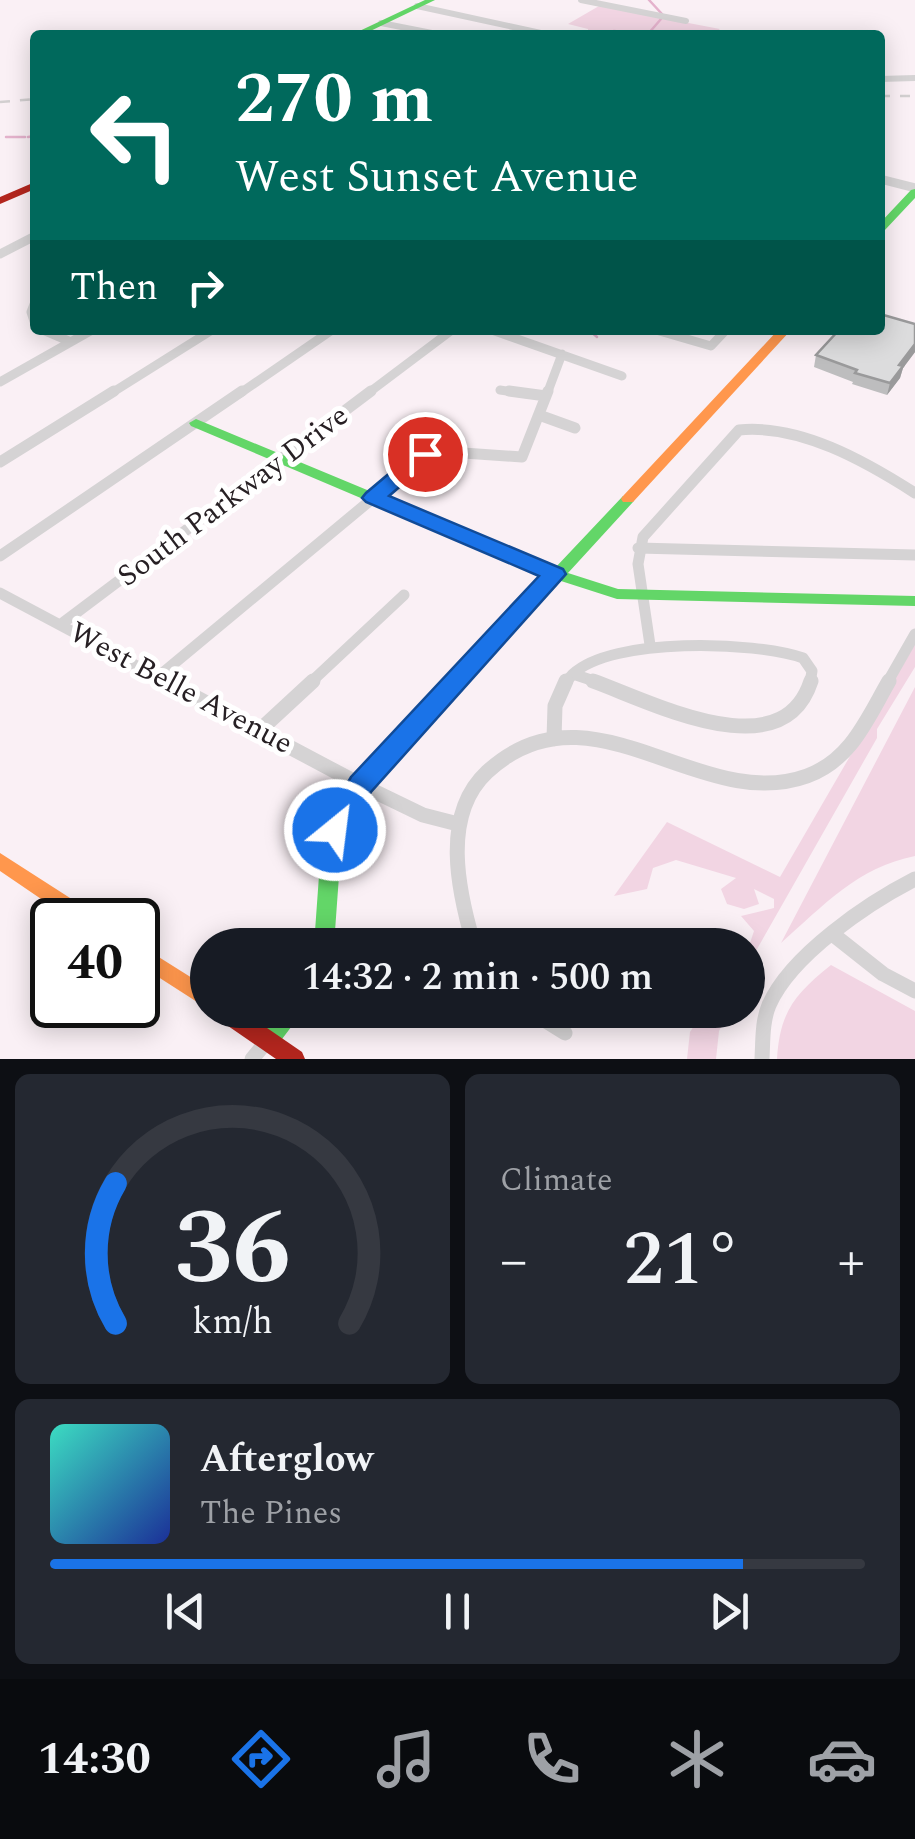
<!DOCTYPE html>
<meta charset="utf-8">
<style>
body{margin:0;font-family:Spectral,serif;background:#242831;color:#f1f3f6;height:100vh;display:flex;flex-direction:column;font-size:38px;white-space:nowrap}
*{box-sizing:border-box;margin:0}
p{font-size:32px;color:#9ea1a6}
.icon{flex:none;width:55px;height:55px;fill:none;stroke:currentColor;stroke-width:2;stroke-linecap:round;stroke-linejoin:round}
.map{position:relative;height:1059px;overflow:hidden}
.side{display:flex;flex-direction:column;gap:15px;padding:15px;background:#0d0f14;flex:1}
.side>*{flex:none}
.top-card{position:absolute;left:30px;top:30px;width:855px;height:305px;border-radius:10px;box-shadow:0 5px 25px #0003;background:#00695c;color:#fff;overflow:hidden}
.speed{position:absolute;left:30px;top:898px;display:flex;gap:20px;font-size:50px;font-weight:700;text-align:center}
.speed>*{display:grid;place-content:center;width:130px;height:130px;border-radius:50%;background:#171b24;box-shadow:0 5px 25px #0003;line-height:1}
.speed .limit{border:5px solid #111;border-radius:15px;background:#fff;color:#111}
.pin{position:absolute;display:grid;place-items:center;width:85px;height:85px;color:#fff;margin:-42px;border:5px solid #fff;border-radius:50%;box-shadow:0 2px 10px #0007}
.me{position:absolute;width:110px;margin:-55px;rotate:29deg;stroke-linejoin:round;filter:drop-shadow(0 0 8px #0008)}
.turn{display:flex;align-items:center;gap:35px;height:210px;padding:0 40px;font-size:45px}
.turn .icon{width:130px;height:130px;stroke-width:2.5}
.turn b{display:block;font-size:70px;line-height:85px}
.then{display:flex;align-items:center;height:95px;padding:0 40px;background:#0003;gap:20px;font-size:38px}
.big{font-size:75px;font-weight:600;line-height:1.1}
.side .card{flex:1;display:flex;flex-direction:column;justify-content:center;gap:15px;min-width:0;padding:0 35px;border-radius:15px;background:#242831}
.side .dial{align-items:center;gap:0}
.dial svg{height:260px;overflow:visible;fill:none;stroke:#363941;stroke-width:7;stroke-linecap:round;text-anchor:middle}
.dial text{fill:#f1f3f6;stroke:none}
.song{display:flex;align-items:center;gap:30px}
.cover{width:120px;height:120px;border-radius:15px;background:linear-gradient(135deg,hsl(170 70% 55%),hsl(230 70% 35%))}
.played{height:10px;border-radius:5px;background:linear-gradient(90deg,#1a73e8 85%,#363941 85%)}
.keys{display:flex;justify-content:space-around;direction:ltr}
.heat{display:flex;justify-content:space-between;align-items:center;font-size:55px;direction:ltr}
.side .tiles{flex:1;display:grid;gap:15px;grid-template-columns:1fr 1fr}
.card:last-child{grid-column:span 2}
.trip{position:absolute;left:190px;top:928px;width:575px;height:100px;border-radius:50px;background:#171b24;box-shadow:0 5px 25px #0003;font-weight:600;line-height:100px;text-align:center}
.tabs{display:flex;height:160px;justify-content:space-around;align-items:center;background:#090b0e;color:#9ea1a6}
.tabs .icon{width:70px;height:70px}
.tabs .selected{color:#1a73e8}
.tabs b{font-size:45px;color:#f1f3f6}
.map>svg:first-child{display:block}
.green{fill:#f2d5e3}
.lines{fill:none;stroke-linecap:round;stroke-linejoin:round}
.stream{stroke:#e4b2cc;stroke-width:2.5}
.street-far3{stroke:#d5d3d4;stroke-width:6}
.street-far2{stroke:#d5d3d4;stroke-width:9}
.street-far1{stroke:#d5d3d4;stroke-width:11}
.street{stroke:#d5d3d4;stroke-width:15}
.fast{fill:#63d668;fill-rule:evenodd}
.slow{fill:#ff974d;fill-rule:evenodd}
.jam{fill:#b3261e;fill-rule:evenodd}
.rail{stroke:#d2cfd0;stroke-width:2.5;stroke-dasharray:10 10;stroke-linecap:butt}
.wall{fill:#bdbdbe}
.shaded-wall{fill:#9a9a9b}
.building{fill:#dcdcdd;stroke:#9a9a9b;stroke-width:2.5}
.route{fill:#1a73e8;stroke:#114b97;stroke-width:2.5}
.labels{text-anchor:middle;dominant-baseline:central;stroke-width:10;stroke-linejoin:round;paint-order:stroke}
.street-label{font-size:30px;fill:#272024;stroke:#fff}
</style>
<div class="map">
<svg width="915" height="1059" viewBox="0 0 915 1059">
<rect width="100%" height="100%" fill="#faf0f5"/>
<!-- green -->
<path class="green" d="M599,6L720,29L712,35H588V29L568,24Z
M915,644V667L877,729V738L748,965V949L754,931L741,916L774,908V899L754,889L759,904L744,909L727,904L721,889L736,878L676,860L653,868L647,889L614,896L667,822L780,877Z
M915,687V856C858,867 823,906 781,943Z
M831,965L915,1011V1059H777C780,1011 795,994 831,965Z
M696,1010H730L719,1031L716,1059H687L690,1032L699,1018Z"/>
<g class="lines">
<!-- stream -->
<path class="stream" d="M649,0L662,14
M604,35L614,31L648,34L661,19
M6,137H25
M28,137L35,136
M589,330L597,337"/>
<!-- street-far3 -->
<path class="street-far3" d="M581,0L686,21
M417,6L550,35
M381,23L442,35
M880,79L915,78"/>
<!-- street-far2 -->
<path class="street-far2" d="M880,179L915,188
M0,254L35,236
M35,302L31,312L35,324
M43,330L71,342
M492,330L622,376
M656,330L711,346L726,330
M0,382L92,330
M500,390L528,394
M110,394L212,330
M239,394L332,330
M367,394L452,330
M547,394L562,354"/>
<!-- street-far1 -->
<path class="street-far1" d="M509,391L546,396
M539,415L575,428
M0,462L114,391
M638,548L915,555
M0,556L242,391
M0,593L169,683
M60,625L371,391
M650,645L638,564L643,537L739,430C800,424 865,461 915,493
M573,674L600,683
M573,674C612,637 754,641 803,658L812,671L810,683
M159,676L425,455L435,451L522,457L548,391
M310,683L404,595
M565,683L573,674
M887,683L915,634"/>
<!-- street -->
<path class="street" d="M165,681L361,785L423,815L458,824
M593,681C652,702 782,771 811,681
M260,730L313,681
M554,739L555,706L566,681
M835,936L883,974L915,991
M474,945C458,891 441,815 487,772C591,676 699,815 807,776C851,760 867,719 889,681
M528,1010L565,1033
M252,1059L268,1040
M762,1059C763,1041 762,1022 769,1005C791,955 868,903 915,879"/>
<!-- fast -->
<path class="fast" d="M425,0H435L362,35H351Z
M915,189V198L884,231L880,232V223L911,190Z
M196,419L555,568L623,496H633L635,499L633,502L568,573L618,589L915,596V606L617,599L561,581L359,801L341,848L334,945H314L321,848L344,792L547,577L191,426L189,423Z
M280,1010H304L276,1047L268,1050L260,1047L257,1040Z"/>
<!-- slow -->
<path class="slow" d="M778,330H791L633,502H623L621,499L623,496Z
M0,853L95,914L98,920H72L0,871Z
M138,944L208,988V1009L138,964Z"/>
<!-- jam -->
<path class="jam" d="M35,182V189L0,204V197Z
M212,1010H241L302,1052L305,1059H276L215,1017Z"/>
<!-- rail -->
<path class="rail" d="M880,96H915
M0,102L35,99"/>
</g>
<!-- wall -->
<path class="wall" d="M915,324V352L903,368L900,378L887,395L852,384L853,382L814,367L816,355Z"/>
<!-- shaded-wall -->
<path class="shaded-wall" d="M915,344V352L903,368L900,378L887,395L890,383L899,365Z"/>
<!-- building -->
<path class="building" d="M880,314L915,324V344L899,365L903,366L890,383L855,373L857,370L816,355L839,330H880Z"/>
<!-- route -->
<path class="route" d="M425,448L432,450L435,454L432,459L389,496L563,569L566,574L371,792L345,838L335,841L325,838L320,830L351,777L539,576L366,502L362,498L366,493L417,450Z"/>
<g class="labels">
<!-- street labels -->
<g class="street-label">
<text transform="translate(233 496) rotate(-37)">South Parkway Drive</text>
<text transform="translate(181 688) rotate(28)">West Belle Avenue</text>
</g>
</g>
</svg>
<div class="speed"><div class="limit">40</div></div>
<div class="pin" style="left:425px;top:454px;background:#d93025"><svg class="icon" aria-label="arrive" viewBox="0 0 24 24"><path d="M6 21V4h12l-3 4 3 4H6"/></svg></div>
<svg class="me" style="left:335px;top:830px" viewBox="-20 -20 40 40"><circle r="17" fill="#1a73e8" stroke="#fff" stroke-width="3"/><path d="M0-11L8 9 0 5-8 9z" fill="#fff"/></svg>
<div class="trip">14:32 · 2 min · 500 m</div>
<div class="top-card">
<div class="turn"><svg class="icon" aria-label="left" viewBox="0 0 24 24"><path d="M17 20v-9H6M10 6l-5 5 5 5"/></svg><div><b>270 m</b>West Sunset Avenue</div></div>
<div class="then">Then<svg class="icon" aria-label="right" viewBox="0 0 24 24"><path d="M7 20v-9h11M14 6l5 5-5 5"/></svg></div>
</div>
</div>
<section class="side">
<div class="tiles">
<div class="card dial"><svg viewBox="0 0 100 80">
<path d="M14 69A42 42 0 1 1 86 69"/>
<path d="M14 69A42 42 0 0 1 14 26" stroke="#1a73e8"/>
<text x="50" y="56" font-size="32" font-weight="700">36</text>
<text x="50" y="72" font-size="11">km/h</text>
</svg></div>
<div class="card"><p>Climate</p>
<div class="heat"><a>−</a><b class="big">21°</b><a>+</a></div>
</div>
<div class="card">
<div class="song"><i class="cover"></i><div><b>Afterglow</b><p>The Pines</p></div></div>
<div class="played"></div>
<div class="keys"><svg class="icon" aria-label="previous" viewBox="0 0 24 24"><path d="M18 5L8 12l10 7zM5 5v14"/></svg><svg class="icon" aria-label="pause" viewBox="0 0 24 24"><path d="M8 5v14M16 5v14"/></svg><svg class="icon" aria-label="next" viewBox="0 0 24 24"><path d="M6 5l10 7-10 7zM19 5v14"/></svg></div>
</div>
</div>
</section>
<nav class="tabs">
<b>14:30</b>
<svg class="icon selected" aria-label="directions" viewBox="0 0 24 24"><path d="M12 3l9 9-9 9-9-9zM9 14v-3h6M13 9l2 2-2 2"/></svg>
<svg class="icon" aria-label="music" viewBox="0 0 24 24"><path d="M9 18V5l10-2v13"/><circle cx="6" cy="18" r="3"/><circle cx="16" cy="16" r="3"/></svg>
<svg class="icon" aria-label="phone" viewBox="0 0 24 24"><path d="M5 4h4l2 5-3 2q2 4 5 5l2-3 5 2v4C11 20 4 13 5 4z"/></svg>
<svg class="icon" aria-label="climate" viewBox="0 0 24 24"><path d="M12 3v18M4 7l16 10M4 17L20 7"/></svg>
<svg class="icon" aria-label="car" viewBox="0 0 24 24"><path d="M5 17H2v-5l4-1 3-4h7l3 4 3 1v5h-3M9 17h6M6 11h13"/><circle cx="7" cy="17" r="2"/><circle cx="17" cy="17" r="2"/></svg>
</nav>
